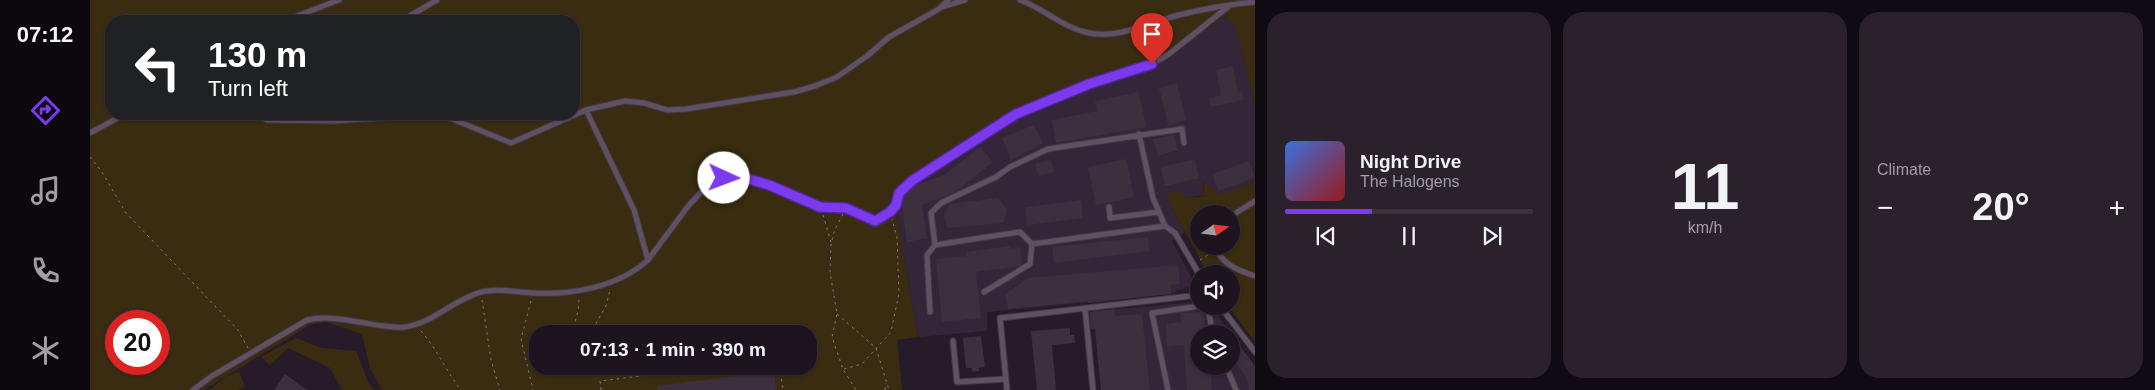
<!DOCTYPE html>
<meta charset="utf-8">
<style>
body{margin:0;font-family:Helvetica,sans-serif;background:#2a212d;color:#f1f3f6;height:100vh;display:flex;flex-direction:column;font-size:19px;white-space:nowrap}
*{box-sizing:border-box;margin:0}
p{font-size:16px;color:#a09ea5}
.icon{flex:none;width:28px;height:28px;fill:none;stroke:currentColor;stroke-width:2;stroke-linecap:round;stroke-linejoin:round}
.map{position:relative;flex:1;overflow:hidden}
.side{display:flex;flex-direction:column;gap:12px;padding:12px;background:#100b12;width:900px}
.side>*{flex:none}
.top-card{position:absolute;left:15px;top:15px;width:475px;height:105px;border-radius:20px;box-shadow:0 1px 4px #0004,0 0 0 1px #3b333e;background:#202124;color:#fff;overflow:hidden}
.needle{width:32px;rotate:76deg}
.buttons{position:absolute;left:1100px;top:205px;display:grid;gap:10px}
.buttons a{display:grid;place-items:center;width:50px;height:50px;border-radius:50%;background:#1d1420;box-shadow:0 1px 4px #0004,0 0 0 1px #3b333e;font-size:25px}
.speed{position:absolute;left:15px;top:310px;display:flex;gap:10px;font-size:25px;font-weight:700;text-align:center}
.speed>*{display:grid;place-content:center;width:65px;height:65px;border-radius:50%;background:#1d1420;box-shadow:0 1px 4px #0004,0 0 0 1px #3b333e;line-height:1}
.speed .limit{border:8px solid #d22;background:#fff;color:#111}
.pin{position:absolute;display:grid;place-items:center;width:42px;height:42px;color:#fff;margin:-51px -21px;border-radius:50% 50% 50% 0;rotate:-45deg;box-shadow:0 0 5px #0007}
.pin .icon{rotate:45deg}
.me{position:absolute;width:55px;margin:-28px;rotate:92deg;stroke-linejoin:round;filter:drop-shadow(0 0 4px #0008)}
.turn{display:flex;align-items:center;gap:18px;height:105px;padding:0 20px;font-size:22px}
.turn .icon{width:65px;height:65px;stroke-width:2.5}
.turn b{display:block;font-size:35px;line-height:42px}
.big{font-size:38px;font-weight:700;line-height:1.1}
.side .tile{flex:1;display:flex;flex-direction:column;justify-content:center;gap:8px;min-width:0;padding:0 18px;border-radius:20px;background:#2a212d}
.side .dial{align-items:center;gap:0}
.dial b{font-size:65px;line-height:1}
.song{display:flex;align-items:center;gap:15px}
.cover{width:60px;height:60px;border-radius:8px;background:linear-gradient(135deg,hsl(220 70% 55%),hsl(0 70% 35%))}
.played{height:5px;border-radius:2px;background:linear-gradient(90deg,#7c3aed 35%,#3b333e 35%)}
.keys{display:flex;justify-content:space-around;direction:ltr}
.heat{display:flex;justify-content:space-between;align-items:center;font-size:28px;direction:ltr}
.side .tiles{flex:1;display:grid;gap:12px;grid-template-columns:repeat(3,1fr)}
.trip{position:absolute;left:439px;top:325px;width:288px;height:50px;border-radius:20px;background:#1d1420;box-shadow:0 1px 4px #0004,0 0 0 1px #3b333e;font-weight:700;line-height:50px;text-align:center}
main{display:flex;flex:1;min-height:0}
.tab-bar{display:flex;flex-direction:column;width:90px;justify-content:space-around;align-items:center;background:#0c080d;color:#a09ea5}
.tab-bar .icon{width:35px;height:35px}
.tab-bar .current{color:#7c3aed}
.tab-bar b{font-size:22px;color:#f1f3f6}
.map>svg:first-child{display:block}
.built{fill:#352538}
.green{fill:#3a2c10;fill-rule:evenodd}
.building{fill:#3c2f3e}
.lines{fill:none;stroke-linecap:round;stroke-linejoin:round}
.lane-casing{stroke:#423843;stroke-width:7}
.path{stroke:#847986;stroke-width:1;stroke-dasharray:2.5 4;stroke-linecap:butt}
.lane{stroke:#605162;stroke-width:5}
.route-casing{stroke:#51269a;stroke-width:12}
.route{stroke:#7c3aed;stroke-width:9}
</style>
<main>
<nav class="tab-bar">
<b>07:12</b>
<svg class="icon current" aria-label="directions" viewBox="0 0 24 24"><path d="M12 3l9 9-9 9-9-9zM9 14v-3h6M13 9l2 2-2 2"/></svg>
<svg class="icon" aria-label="music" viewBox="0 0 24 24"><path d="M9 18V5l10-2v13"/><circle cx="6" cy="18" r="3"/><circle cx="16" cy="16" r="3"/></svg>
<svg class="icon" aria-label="phone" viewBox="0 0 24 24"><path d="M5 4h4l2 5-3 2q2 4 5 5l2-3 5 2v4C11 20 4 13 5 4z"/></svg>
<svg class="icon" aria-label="climate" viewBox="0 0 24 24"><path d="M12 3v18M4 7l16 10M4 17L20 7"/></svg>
</nav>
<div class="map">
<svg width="1165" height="390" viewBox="0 0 1165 390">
<rect width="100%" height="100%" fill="#271b2a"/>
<!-- built -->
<path class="built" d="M1134,16L1146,26L1165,106V182L1129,196L1113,181V195L1098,198L1081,206L1095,232L1082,241L1105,284L1081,294L897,312V331L828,337L807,217L811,194L921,122L1000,90L1065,66Z
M1103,302L1109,303V306H1121L1141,334H1109V366H1141V334L1165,366V390H1011L1005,329H1001L999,312Z"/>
<!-- green -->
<path class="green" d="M0,0H1165V106L1146,27L1134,16L1065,66L1000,90L921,122L811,194L807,217L828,337L807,340L812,390H292L280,368L272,334L237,322L221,324L114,390H0ZM21,21H484V114H21ZM26,321H69V364H26ZM448,334H718V366H448Z
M1114,181L1129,195L1165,182V342L1138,306H1141V274H1118L1081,206L1077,195L1087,190L1098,198L1113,196ZM1109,214H1141V246H1109Z
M206,338L232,348L266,351L279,384L284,390H252L240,368L198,348L180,365L171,357Z
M149,372L155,386L149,390H119L137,376Z"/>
<!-- building -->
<path class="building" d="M1143,66L1148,92L1152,91L1154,100L1120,107L1119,98L1131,95L1126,70Z
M1087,83L1096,120L1078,125L1069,88Z
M1049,92L1056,127L966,143L962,120L1007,111L1005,101Z
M944,125L953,143L921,160L912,138Z
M1084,135L1088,150L1068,156L1063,139Z
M890,147L903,162L867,191L832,205L837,238L817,242L812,206L813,195L824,186L854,175Z
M1036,159L1044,197L1006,205L998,167Z
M1105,159L1109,178L1075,186L1071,167Z
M961,160L964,172L948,176L945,164Z
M1159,161L1165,178L1128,191L1122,174Z
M908,198L917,210L913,223L858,228L854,216L859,204Z
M991,200L993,218L937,225L935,207Z
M1058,237L1059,251L964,263L962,247Z
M920,246L921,249L930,247L932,264L926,267L886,272L891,318L852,322L846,259L877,256L876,252Z
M1088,265L1090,284L1081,285V294L998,303V301L918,309L917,301H916L915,294L938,278Z
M1025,309V316L1052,314L1060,390H1011L1005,328L1001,329L1000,312Z
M1113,312L1116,334H1109V366H1120L1122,390H1097L1094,345L1077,347L1076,324L1091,322L1090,313Z
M980,328V335H984L985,343L962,345L966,390H947L941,331Z
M1141,334L1165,366V390H1159L1156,377L1141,356Z
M891,336L895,367L889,368V371L882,372V368H876L873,338Z
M684,371L686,390H567V386Z
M195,374L217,390H184Z"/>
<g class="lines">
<defs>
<path id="lane" d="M930,0C955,9 973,28 999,33C1030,39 1060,22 1089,15C1114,9 1140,4 1165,2
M852,7L875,0
M194,21L249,0
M311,21L347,0
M496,110L544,210L558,260
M165,114L177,120L244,121L350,114L421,143L496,110L535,101L554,103L577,110L596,109L704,92L725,86L747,77L777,56L799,37L849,9L858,0
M0,133L35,114
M1049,134L1063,198L1075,226
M1019,207L1020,218L1069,212
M1141,216L1165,201
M845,245L841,213L851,203L906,177L920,167L958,149L1092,129L1094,143
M1124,246C1133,265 1147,270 1165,276
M894,292L940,264L942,244L1075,226L1085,233L1109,274
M1130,306L1165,352
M995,308L1003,390
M840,312L837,255L845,245L930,232L942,244
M863,341L867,382L916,379
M1136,366L1146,390
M103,390L122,376L217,320C243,314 271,324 296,326C302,327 309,328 315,327C343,323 363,300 391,292C409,288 425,292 444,293C483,295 528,287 558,260L599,205L616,187L634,178H655L679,185L730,207L756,208L785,221L800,212L806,205L809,193L823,180L926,114L999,84L1062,64L1079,54L1139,6
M917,390L910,318L1109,295
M1078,390L1062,313L1110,306L1118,309L1123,334"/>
</defs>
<!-- lane casing -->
<use href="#lane" class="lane-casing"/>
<!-- path -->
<path class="path" d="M0,157L12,172L36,213L148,330L158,348
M753,214L745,229L741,244L740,272L747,314L742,337L753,369L766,390
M733,215L741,242
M1110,260L1121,253
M392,300L401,360L410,390
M441,301L431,339L443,390
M747,314L786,348L799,390
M331,331C347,349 356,371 371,390
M482,334L488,311L489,299
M498,334L501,332L516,306L520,290
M690,366L693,390
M754,369L772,364L801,332L809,293L807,237L802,219
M511,390L510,381L631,366
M795,390L796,383"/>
<!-- lane -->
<use href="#lane" class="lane"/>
</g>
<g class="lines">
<defs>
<path id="route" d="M634,178H655L679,185L730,207L756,208L785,221L800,212L806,205L809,193L823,180L926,114L999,84L1062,64"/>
</defs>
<!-- route casing -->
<use href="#route" class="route-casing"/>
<!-- route -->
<use href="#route" class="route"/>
</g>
</svg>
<div class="buttons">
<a><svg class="needle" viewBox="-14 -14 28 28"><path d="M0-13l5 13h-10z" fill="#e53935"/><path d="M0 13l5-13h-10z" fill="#a09ea5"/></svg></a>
<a><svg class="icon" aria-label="sound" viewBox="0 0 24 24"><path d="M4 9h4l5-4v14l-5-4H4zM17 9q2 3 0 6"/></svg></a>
<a><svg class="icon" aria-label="layers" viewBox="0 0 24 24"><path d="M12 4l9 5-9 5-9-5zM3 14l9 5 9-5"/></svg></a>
</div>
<div class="speed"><div class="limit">20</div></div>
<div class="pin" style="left:1062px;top:64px;background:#d93025"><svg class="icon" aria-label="arrive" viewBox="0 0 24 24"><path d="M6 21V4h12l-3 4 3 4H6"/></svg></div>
<svg class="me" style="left:634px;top:178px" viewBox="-20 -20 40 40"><circle r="19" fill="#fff"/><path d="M0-13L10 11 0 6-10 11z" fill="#7c3aed"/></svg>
<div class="trip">07:13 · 1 min · 390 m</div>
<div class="top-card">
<div class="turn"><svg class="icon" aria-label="left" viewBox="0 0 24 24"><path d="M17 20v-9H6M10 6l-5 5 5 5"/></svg><div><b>130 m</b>Turn left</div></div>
</div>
</div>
<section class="side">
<div class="tiles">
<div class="tile">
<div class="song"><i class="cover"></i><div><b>Night Drive</b><p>The Halogens</p></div></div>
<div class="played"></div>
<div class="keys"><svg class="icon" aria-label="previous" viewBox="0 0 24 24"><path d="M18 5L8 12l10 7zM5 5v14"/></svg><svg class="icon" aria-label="pause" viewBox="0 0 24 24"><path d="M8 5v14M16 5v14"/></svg><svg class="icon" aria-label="next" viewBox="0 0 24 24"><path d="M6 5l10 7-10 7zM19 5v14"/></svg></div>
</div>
<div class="tile dial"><b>11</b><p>km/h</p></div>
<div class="tile"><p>Climate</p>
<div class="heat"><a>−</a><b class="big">20°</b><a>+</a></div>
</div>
</div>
</section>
</main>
